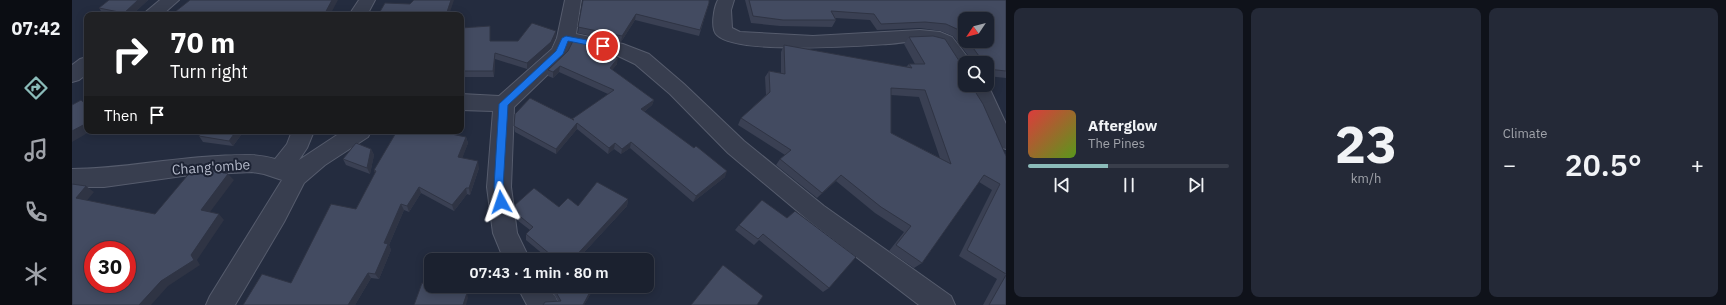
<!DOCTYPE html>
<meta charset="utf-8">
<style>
body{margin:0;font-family:"IBM Plex Sans",sans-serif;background:#242937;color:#f1f3f6;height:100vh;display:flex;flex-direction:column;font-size:15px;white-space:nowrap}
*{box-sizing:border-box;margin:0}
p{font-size:13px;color:#a0a3aa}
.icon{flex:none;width:22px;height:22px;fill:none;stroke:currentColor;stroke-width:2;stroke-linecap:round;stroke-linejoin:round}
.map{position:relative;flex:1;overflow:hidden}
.panel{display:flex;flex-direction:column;gap:8px;padding:8px;background:#0f121a;width:720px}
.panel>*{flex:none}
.hud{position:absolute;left:12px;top:12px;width:380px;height:122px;border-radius:8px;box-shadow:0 2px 10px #0003,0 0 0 1px #393e4b;background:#202124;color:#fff;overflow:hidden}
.needle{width:26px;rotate:235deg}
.buttons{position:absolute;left:886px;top:12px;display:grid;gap:8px}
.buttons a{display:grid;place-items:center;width:36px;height:36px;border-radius:8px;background:#1b212f;box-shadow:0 2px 10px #0003,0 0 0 1px #393e4b;font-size:20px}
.speed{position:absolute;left:12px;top:241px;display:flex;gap:8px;font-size:20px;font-weight:700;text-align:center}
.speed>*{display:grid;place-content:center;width:52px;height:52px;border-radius:50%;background:#1b212f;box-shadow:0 2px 10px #0003,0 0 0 1px #393e4b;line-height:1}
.speed .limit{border:6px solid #d22;background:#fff;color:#111}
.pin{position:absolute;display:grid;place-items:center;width:34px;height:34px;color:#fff;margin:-17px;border:2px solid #fff;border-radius:50%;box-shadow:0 1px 4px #0007}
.me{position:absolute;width:44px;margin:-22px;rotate:355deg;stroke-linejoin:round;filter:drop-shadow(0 0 3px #0008)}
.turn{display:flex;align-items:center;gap:14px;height:84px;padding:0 20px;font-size:18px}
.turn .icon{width:52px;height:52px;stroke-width:2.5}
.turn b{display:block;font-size:28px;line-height:34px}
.then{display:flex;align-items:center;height:38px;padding:0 20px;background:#0003;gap:8px;font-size:15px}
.big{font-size:30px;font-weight:600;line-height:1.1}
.panel .card{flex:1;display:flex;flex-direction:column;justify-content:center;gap:6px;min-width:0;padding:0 14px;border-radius:8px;background:#242937}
.panel .dial{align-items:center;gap:0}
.dial b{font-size:52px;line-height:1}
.song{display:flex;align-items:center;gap:12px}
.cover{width:48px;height:48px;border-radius:6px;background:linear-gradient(135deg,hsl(0 70% 55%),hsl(90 70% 35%))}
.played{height:4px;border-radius:2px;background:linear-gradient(90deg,#8bbbb9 40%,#393e4b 40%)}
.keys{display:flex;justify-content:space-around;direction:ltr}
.heat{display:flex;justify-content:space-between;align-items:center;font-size:22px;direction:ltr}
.panel .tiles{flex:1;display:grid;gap:8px;grid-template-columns:repeat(3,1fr)}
.trip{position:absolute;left:352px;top:253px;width:230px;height:40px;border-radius:8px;background:#1b212f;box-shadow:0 2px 10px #0003,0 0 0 1px #393e4b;font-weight:600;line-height:40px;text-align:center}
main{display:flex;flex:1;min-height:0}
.dock{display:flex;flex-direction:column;width:72px;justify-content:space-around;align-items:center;background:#0b0d13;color:#a0a3aa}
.dock .icon{width:28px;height:28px}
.dock .current{color:#8bbbb9}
.dock b{font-size:18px;color:#f1f3f6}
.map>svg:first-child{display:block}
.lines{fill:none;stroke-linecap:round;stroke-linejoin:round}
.minor-casing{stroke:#565c6d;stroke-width:2}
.minor{fill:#383e4f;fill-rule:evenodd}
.wall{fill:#3a4053;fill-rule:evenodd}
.shaded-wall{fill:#2f3444}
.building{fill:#434b61;stroke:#2f3444;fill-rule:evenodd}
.route{fill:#1a73e8;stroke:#114b97}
.labels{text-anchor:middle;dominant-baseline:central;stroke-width:4;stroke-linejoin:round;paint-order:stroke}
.street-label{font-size:14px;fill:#b5baca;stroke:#1d2334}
</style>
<main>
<nav class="dock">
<b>07:42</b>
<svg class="icon current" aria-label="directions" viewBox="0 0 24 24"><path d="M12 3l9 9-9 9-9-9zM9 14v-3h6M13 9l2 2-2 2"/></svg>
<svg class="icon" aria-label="music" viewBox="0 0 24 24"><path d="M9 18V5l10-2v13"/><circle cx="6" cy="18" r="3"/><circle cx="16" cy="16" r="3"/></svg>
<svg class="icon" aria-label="phone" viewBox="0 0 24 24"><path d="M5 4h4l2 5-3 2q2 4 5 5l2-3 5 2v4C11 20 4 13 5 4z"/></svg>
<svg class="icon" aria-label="climate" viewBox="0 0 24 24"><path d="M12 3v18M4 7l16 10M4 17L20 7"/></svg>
</nav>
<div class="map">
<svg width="934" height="305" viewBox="0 0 934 305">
<rect width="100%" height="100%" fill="#242c3f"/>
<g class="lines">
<defs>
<path id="minor" d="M88,0H107L90,15H70Z
M287,0H303L295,15H277Z
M493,0H509L504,34L551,44L577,54L612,84L672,141L752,206L879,296L883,305H847L736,220L656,153L598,94L563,64L540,53L500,45L495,56L442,107L439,187L445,233L458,260H432L421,233L415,187L421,111L389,110V94L427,96L480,49L485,38Z
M646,0H662L659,10L660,28L668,32L741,36L848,30L868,32L880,37L900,63H893V75L886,73L868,45C853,38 831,43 816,44C785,46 665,55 645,35C638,29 642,7 646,0Z
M15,57V74L7,80L0,82V65L8,59Z
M915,83L934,124V149L926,147L912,124L896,85H915Z
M220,131H242L235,148L227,160L271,131H299L296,137L253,165L232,183L212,222L163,305H134L138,296L210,180L192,174L180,172L118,175L32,187H0V169C49,169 97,158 146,156C166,155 184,153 203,159L215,144Z
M445,286H473L483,296L487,305H455Z"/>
</defs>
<!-- minor casing -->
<use href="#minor" class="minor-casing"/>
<!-- minor -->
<use href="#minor" class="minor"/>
</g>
<!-- wall -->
<path class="wall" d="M37,0H76L60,15H38L31,14L27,8Z
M511,0L637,3L627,36L563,20L549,42L506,33Z
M673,0H934V78L915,76V63H896L899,59L881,36L869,31L848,28L805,30L798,20L763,18L764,20L760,27L708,26L679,23ZM893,19L915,41H893Z
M418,26V41H446L484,31V37L479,48L455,69L423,59L422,77H389V28Z
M837,37L891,67L889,70L934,156V305H911L925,279L887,256L920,190L907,182L850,263L842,268L817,251L832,232L803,213L764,181L745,198L704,165L708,159L713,155L666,125L669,118L694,95L693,77L697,71L709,73V52L712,45L834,67L837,64H843L832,44ZM819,95L847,97L868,158L819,133Z
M496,51L541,55L545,64L540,70L582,100L580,105L572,112L653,177L621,202L558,148L549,154L542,149L536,154L505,129L484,154L443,132L442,126L500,120L536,94L487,72L481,78L476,76V70Z
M172,131L161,146L131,142L127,136Z
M193,131H219L218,133Z
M394,137L396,143L390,158L407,168L398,195L395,194L382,211L349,193L337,212L332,210L317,245L319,250L307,279L299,278L283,305H171L219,283L284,209L303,173L302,170Z
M299,149L302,155L298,174L274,165L271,159Z
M556,199L555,206L505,260H478L454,240V234L458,230L445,220L443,205L487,207L506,206Z
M690,200L757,288L751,292L687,240L682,245L663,230L667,225Z
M481,287L520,288L519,293L512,305H471L486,301L481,292Z"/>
<!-- shaded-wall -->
<path class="shaded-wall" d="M66,0H76L60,15H54L52,13Z
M260,0H266L258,15H252Z
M379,0H382L377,15H374Z
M564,14L563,20L549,42L550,36Z
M484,31V37L479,48L455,69V63Z
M542,49L541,55L538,60L539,54Z
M423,53V59L422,77L421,71Z
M546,58L545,64L537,74L538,68Z
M488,66L487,72L481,78V72Z
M582,100L580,105L568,115L569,109Z
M15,123V131H19L0,142V131Z
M505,123V129L484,154V149Z
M164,131H172L161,146L157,141Z
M394,137L396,143L388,164L386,157Z
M559,142L558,148L549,154L550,149Z
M543,143L542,149L536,154L537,148Z
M299,149L302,155L298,174L295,168Z
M406,161L407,168L398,195L397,188Z
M655,171L653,177L621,202L624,196Z
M156,174L162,180L135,216L129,210Z
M769,175L764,181L745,198L750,193Z
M14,186L22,192L12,204L4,198Z
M347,187L349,193L337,212L335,206Z
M394,188L395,194L382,211L380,205Z
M556,199L555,206L505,260H500Z
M329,204L332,210L317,245L319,250L307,279L303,274L312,243Z
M147,214L152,220L125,260L128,265L96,286L79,305H67L89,281L119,255Z
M296,273L299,278L283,305H276Z
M520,288L519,293L512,305H511Z
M395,293L396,298L394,305H391Z"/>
<!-- building -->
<path class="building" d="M37,0H66L52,13L27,8Z
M118,0H260L252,15H99Z
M342,0H379L374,15H306L313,3L338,4Z
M511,0H637V3L628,30L564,14L550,36L506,27Z
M677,0H934V71L915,69V63H900V58H906L907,56L896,41H915V19H893V38L887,30L874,24L853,22L809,24L802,14L759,11L764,20H711L681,16Z
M460,23L484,31L479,42L455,63L423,53L421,71H389V28L418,26V41H446Z
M861,36L873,39L891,67H887L893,76V85H899L911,104L934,156V274L895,250L928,184L912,175L850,263L824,245L839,226L809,207L769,175L750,193L708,159L719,150L669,118L698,92L697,71L713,74L712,45L840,68L837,64H853L837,37ZM819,88L853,90L879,164L819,133Z
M501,41L542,49L539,54L546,58L538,68L582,100L569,109L622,148L624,146L655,171L624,196L559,142L550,149L543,143L537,148L505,123L484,149L442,126L443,114L458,98L502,120L500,119L542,90L488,66L481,72L476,70L496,51Z
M9,100L15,106V123L0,131V105Z
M130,131H164L157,141L127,136Z
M325,131H364L394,137L386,157L406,161L397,188H394L380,205L347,187L335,206L329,204L312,243L316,244L303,274L296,273L276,305H171L190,274L219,283L259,204L284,209L304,171L302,170Z
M284,143L299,149L295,168L271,159Z
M137,169L156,174L129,210L147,214L119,255L122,260L89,281L67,305H0V184L14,186L4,198L83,214L120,170ZM21,250H55V284H21Z
M525,182L556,199L500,260H485L454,234L461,227L444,213L443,205L462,188L487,207L496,198L506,206Z
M690,200L715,218L723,211L784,257L757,288L691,234L686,239L667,225Z
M651,265L691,296L685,305H619Z
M934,275V305H917Z
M350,283L359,285V286H362L395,293L391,305H342Z
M482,286H516L520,288L511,305H471L473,302L489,301L481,287Z"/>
<!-- route -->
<path class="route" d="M494,36L531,43L535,46L531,48L496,41L491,54L436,105L431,187L434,202L429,206L425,205L422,187L427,104L484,51L490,38Z"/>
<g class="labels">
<!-- street labels -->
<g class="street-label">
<text transform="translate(139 167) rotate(-4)">Chang'ombe</text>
</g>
</g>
</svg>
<div class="buttons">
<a><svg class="needle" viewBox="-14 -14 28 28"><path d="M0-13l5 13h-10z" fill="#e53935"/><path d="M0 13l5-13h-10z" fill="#a0a3aa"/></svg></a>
<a><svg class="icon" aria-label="search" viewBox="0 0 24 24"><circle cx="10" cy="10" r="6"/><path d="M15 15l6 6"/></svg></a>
</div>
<div class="speed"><div class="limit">30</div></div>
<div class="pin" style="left:531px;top:46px;background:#d93025"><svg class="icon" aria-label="arrive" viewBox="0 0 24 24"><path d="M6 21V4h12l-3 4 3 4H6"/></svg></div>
<svg class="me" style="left:429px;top:202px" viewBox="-20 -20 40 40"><path d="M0-17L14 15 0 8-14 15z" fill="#1a73e8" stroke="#fff" stroke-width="4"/></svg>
<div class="trip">07:43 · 1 min · 80 m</div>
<div class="hud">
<div class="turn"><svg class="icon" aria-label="right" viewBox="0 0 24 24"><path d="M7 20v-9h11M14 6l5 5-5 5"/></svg><div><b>70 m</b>Turn right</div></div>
<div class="then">Then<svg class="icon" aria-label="arrive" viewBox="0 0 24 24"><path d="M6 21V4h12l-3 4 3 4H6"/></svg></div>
</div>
</div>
<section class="panel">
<div class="tiles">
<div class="card">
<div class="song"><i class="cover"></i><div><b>Afterglow</b><p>The Pines</p></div></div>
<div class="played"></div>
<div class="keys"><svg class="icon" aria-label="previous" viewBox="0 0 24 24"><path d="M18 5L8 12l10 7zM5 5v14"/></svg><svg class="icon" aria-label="pause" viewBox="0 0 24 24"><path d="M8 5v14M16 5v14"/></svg><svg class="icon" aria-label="next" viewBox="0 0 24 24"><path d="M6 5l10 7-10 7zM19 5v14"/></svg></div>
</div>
<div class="card dial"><b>23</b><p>km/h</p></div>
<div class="card"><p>Climate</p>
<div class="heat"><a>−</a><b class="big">20.5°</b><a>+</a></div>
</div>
</div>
</section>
</main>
